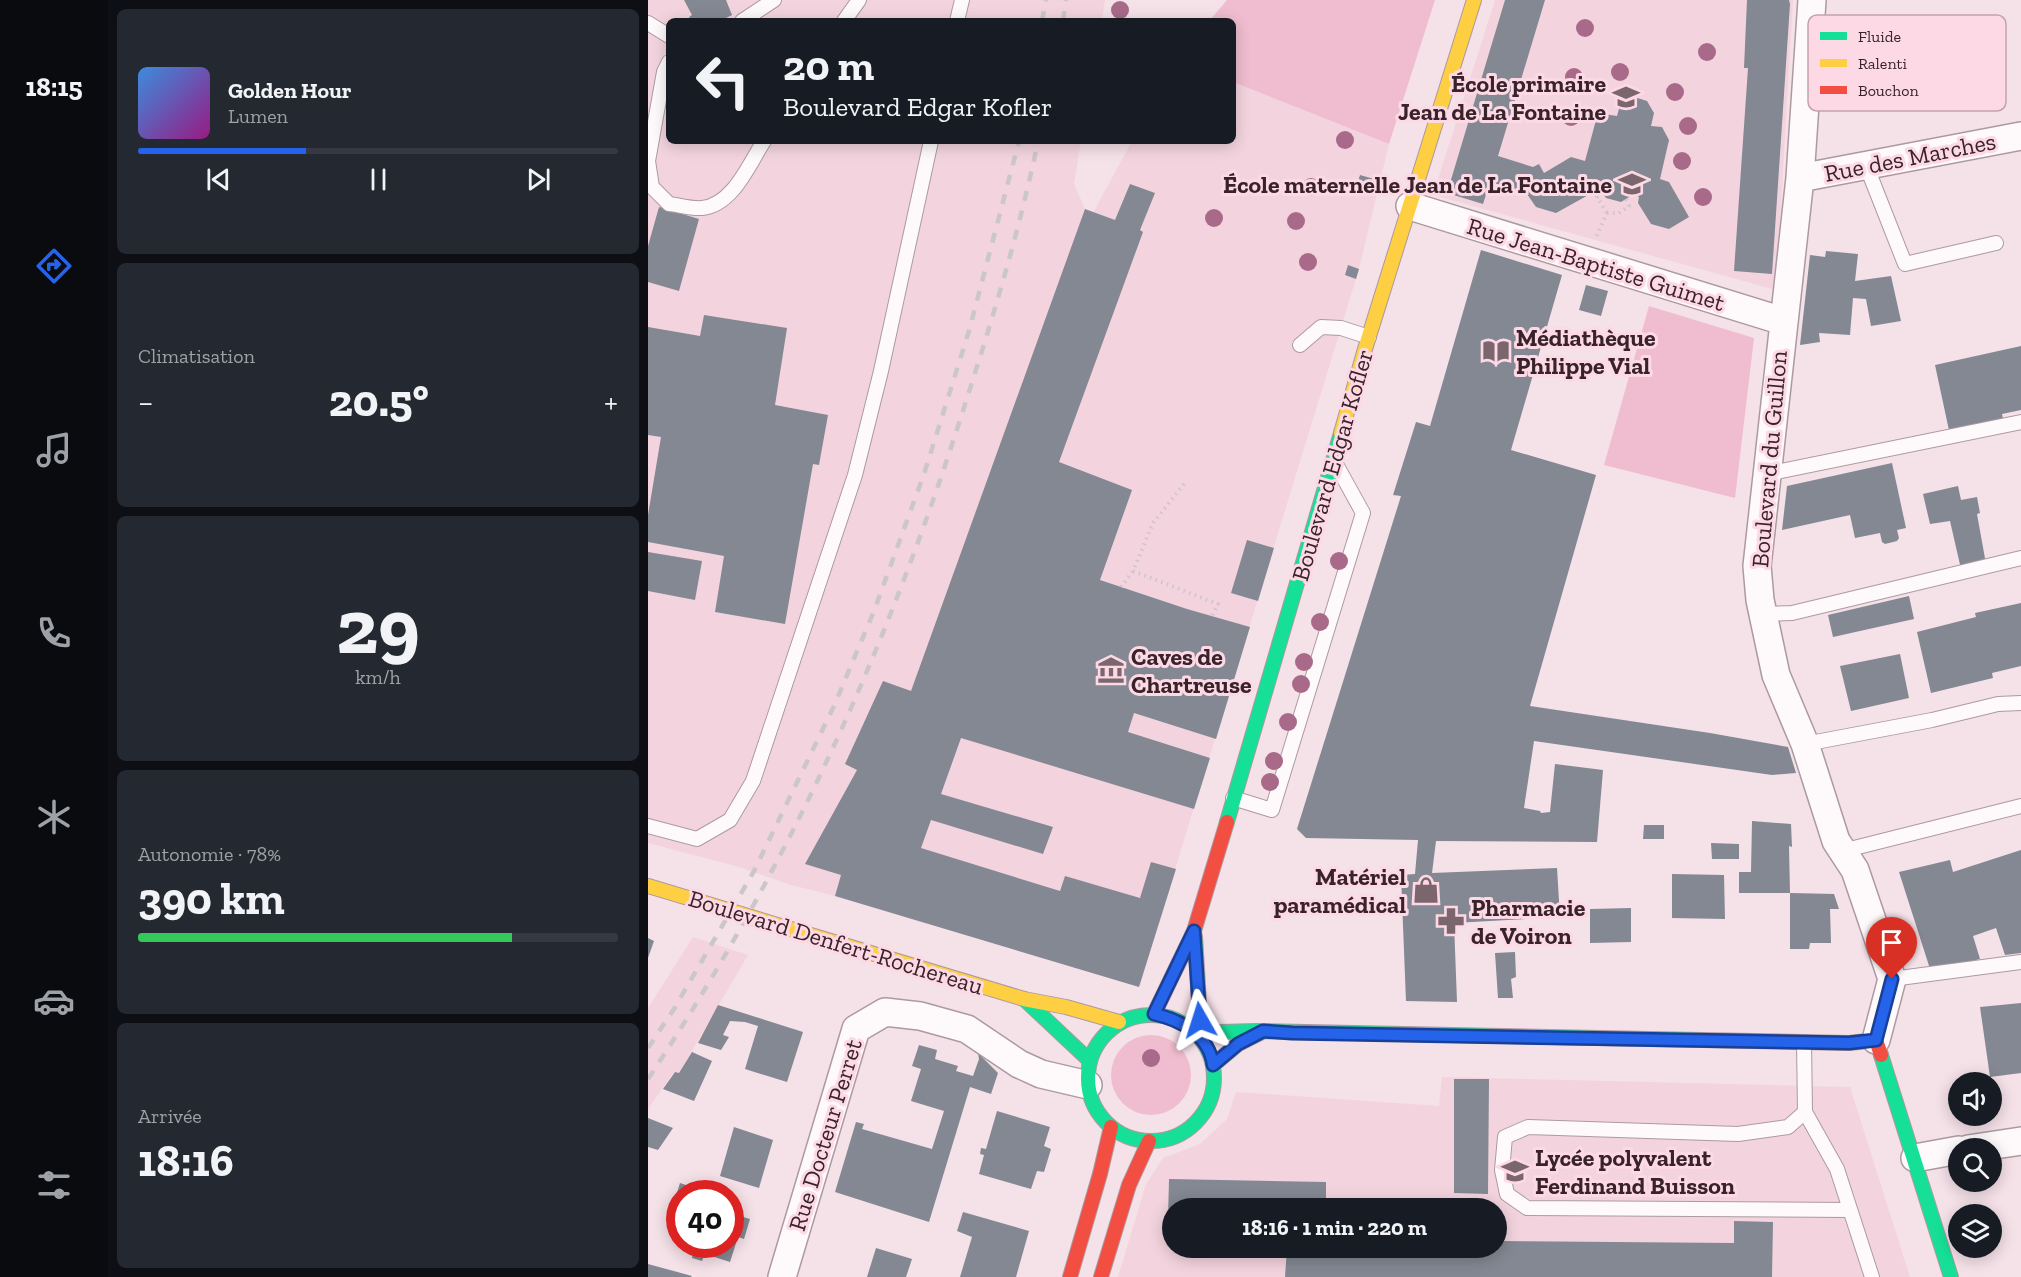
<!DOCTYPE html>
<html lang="fr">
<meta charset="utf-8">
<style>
body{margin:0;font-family:"Zilla Slab",serif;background:#242831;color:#f1f3f6;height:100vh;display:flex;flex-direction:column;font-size:22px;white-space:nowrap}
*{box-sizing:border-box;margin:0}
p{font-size:20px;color:#9ea1a6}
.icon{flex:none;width:33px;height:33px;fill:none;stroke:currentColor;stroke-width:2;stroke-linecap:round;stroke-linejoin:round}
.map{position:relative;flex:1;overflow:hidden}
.side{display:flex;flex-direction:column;gap:9px;padding:9px;background:#0d0f14;width:540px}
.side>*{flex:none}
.hud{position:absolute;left:18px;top:18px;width:570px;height:126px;border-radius:9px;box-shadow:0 3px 15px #0003;background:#171b24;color:#f1f3f6;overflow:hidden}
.fabs{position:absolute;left:1300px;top:1072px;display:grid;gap:12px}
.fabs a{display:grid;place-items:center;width:54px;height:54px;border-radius:50%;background:#171b24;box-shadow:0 3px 15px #0003;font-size:30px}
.speed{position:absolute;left:18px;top:1180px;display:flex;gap:12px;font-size:30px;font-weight:700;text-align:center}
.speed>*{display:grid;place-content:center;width:78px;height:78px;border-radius:50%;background:#171b24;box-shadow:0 3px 15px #0003;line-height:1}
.speed .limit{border:9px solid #d22;background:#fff;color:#111}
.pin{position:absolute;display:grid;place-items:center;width:51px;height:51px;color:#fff;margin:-62px -26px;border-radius:50% 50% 50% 0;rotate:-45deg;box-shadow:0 0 6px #0007}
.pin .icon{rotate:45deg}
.me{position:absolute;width:66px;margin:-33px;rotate:354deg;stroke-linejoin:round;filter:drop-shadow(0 0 4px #0008)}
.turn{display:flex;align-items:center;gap:21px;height:126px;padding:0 18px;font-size:27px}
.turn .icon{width:78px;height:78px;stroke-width:2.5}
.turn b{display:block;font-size:42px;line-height:51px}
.big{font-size:45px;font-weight:800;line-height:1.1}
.side .tile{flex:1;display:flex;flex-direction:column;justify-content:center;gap:9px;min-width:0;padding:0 21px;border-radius:9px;background:#242831}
.side .dial{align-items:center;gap:0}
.dial b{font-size:78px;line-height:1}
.song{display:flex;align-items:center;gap:18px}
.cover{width:72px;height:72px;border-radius:9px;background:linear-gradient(135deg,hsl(210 70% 55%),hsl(310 70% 35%))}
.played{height:6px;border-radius:3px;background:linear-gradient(90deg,#2563eb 35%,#363941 35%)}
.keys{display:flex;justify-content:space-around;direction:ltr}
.heat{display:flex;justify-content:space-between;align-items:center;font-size:33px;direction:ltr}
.charge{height:9px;border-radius:4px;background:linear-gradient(90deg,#34c759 78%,#363941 0)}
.trip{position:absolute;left:514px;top:1198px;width:345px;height:60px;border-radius:30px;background:#171b24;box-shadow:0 3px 15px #0003;font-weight:800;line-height:60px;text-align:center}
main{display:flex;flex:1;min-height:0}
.tab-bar{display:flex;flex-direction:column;width:108px;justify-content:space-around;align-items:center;background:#090b0e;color:#9ea1a6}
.tab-bar .icon{width:42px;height:42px}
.tab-bar .on{color:#2563eb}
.tab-bar b{font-size:27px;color:#f1f3f6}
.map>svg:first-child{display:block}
.built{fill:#f3d4de;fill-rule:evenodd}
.green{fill:#efbdcf}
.building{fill:#838892}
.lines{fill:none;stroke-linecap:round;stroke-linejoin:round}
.lane-casing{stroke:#ac9aa0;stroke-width:16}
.street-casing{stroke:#ac9aa0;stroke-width:30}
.fast-casing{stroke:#ac9aa0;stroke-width:16}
.slow-casing{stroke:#ac9aa0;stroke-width:16}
.jam-casing{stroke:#ac9aa0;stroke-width:16}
.path{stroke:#cec5c8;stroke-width:4;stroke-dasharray:1.5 4.5;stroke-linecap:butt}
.lane{stroke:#fefafc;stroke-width:14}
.street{stroke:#fefafc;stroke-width:27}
.fast{stroke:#16e098;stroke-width:14}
.slow{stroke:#ffcf43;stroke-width:14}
.jam{stroke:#f24e42;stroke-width:14}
.rail{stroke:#cbc6c8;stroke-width:4.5;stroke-dasharray:10 10;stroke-linecap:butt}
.tree{fill:#a96a89}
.route-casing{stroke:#184099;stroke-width:15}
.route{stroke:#2563eb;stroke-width:10}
.labels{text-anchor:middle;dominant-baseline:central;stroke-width:6;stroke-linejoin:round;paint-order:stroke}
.poi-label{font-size:24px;font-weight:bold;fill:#39232b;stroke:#fdd9e5;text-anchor:start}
.street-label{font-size:24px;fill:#39232b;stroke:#fdd9e5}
.key{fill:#fdd9e5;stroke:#c2a2ad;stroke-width:1.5}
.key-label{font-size:16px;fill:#39232b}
</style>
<main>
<nav class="tab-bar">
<b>18:15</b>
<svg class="icon on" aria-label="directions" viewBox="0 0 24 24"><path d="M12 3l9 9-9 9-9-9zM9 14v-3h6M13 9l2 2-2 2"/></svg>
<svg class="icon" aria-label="music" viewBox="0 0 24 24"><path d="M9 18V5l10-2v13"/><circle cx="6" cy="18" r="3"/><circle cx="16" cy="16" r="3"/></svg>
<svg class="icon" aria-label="phone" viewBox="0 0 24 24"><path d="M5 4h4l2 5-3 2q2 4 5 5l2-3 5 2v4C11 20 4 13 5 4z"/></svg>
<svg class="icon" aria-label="climate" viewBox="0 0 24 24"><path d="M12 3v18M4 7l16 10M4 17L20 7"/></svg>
<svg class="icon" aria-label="car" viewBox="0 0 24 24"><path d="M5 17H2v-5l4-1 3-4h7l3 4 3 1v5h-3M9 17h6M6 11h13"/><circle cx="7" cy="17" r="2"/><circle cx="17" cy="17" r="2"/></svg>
<svg class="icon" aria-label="filters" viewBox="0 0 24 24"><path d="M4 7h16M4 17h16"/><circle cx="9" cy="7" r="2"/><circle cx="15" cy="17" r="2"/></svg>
</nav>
<section class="side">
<div class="tile">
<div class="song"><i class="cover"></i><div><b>Golden Hour</b><p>Lumen</p></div></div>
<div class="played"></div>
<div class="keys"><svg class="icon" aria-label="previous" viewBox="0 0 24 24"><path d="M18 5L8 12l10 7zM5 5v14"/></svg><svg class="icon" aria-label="pause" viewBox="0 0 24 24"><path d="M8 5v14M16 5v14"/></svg><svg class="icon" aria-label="next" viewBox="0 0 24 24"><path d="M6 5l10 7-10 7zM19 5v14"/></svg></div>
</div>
<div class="tile"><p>Climatisation</p>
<div class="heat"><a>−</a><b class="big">20.5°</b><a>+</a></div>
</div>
<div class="tile dial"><b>29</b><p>km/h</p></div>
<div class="tile"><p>Autonomie · 78%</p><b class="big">390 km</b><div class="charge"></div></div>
<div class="tile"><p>Arrivée</p><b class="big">18:16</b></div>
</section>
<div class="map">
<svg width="1373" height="1277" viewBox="0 0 1373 1277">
<rect width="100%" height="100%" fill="#f5e1e8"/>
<!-- built -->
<path class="built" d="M0,0H457L454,21H21V141H433L426,184L437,209L445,213L484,141H585V82L741,144L711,269L491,987L187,896L143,885L91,867L0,843Z
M847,0H1145L1128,290L785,195Z
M45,937L100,955L31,1073L26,1072L0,1109V1008Z
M794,1077L1202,1087L1262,1277H470L498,1184L515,1158L552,1144L579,1119L588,1092L791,1106ZM525,1209H849V1248H525Z"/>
<!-- green -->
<path class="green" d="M579,0H787L741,144L585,82V21H561Z
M1001,306L1106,338L1087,498L956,465Z
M463 1075a40 40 0 1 1 80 0a40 40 0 1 1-80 0Z"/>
<!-- building -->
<path class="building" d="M36,0H78L84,15L72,21H43L41,17L44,15Z
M857,0H897L850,156L885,167L891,164L896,173L923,157L937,161L948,120L956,114L969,116L972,105L983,96L999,101L1006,113L1003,126L1014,127L1021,140L1012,179L1021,182L1041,217L1021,229L1003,224L990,203L991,197L986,194L973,202L958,198L948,183L944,193L908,213L888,207L879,194L842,182L835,204L799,193Z
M1099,0H1141L1142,4L1124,274L1086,271L1100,68H1096Z
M712,175L733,181L729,194L708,188Z
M482,184L507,193L492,230L495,232L411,462L484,490L452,580L539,609L602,627L568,739L486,713L480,732L562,758L546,809L313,738L293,794L405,827L395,854L283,820L273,848L412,891L417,876L492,898L503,862L528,869L491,987L187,896L193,875L157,864L209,770L197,764L235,681L263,691L437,209L467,220Z
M11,207L51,219L31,291L0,282V246Z
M833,250L914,275L863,450L948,475L882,706L1062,733L1140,747L1148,773L1124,775L886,741L876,808L892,811L893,813L902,812L907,764L955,770L949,842L788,841L784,873L909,868L912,917L806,923L809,1002L758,1001L753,875L767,874L770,840L658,838L649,829L753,496L745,495L768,422L782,426Z
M1178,251L1210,254L1207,281L1243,276L1253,321L1223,326L1218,299L1205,298L1202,335L1171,333L1172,342L1152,345L1162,255L1177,257Z
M700,265L711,269L708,279L697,275Z
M938,285L960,291L953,316L931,310Z
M56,315L139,328L127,405L180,415L171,465L165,464L137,624L67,612L76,556L0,542V515L13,437L0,435V327L52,336Z
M1373,346V410L1354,414L1356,423L1302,435L1287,365Z
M1244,463L1258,528L1249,530L1251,538L1249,541L1237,544L1234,542L1232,533L1207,538L1202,515L1134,530L1139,486Z
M1310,486L1313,500L1329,497L1332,513L1329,514L1338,564L1313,569L1302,521L1282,524L1275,494Z
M599,540L626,548L610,601L583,593Z
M0,552L54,561L47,600L0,591Z
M1261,596L1266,619L1185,637L1180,615Z
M1373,603V666L1344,673L1345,678L1283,693L1269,632L1328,617L1327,613Z
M1252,654L1261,698L1203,711L1192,666Z
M1104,821L1143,824L1144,847L1141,846L1142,893L1186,894L1191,909H1182L1183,943H1162L1161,949H1142V893H1091V872H1103Z
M996,825H1016V839H995Z
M1063,843L1091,844V859H1064Z
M1373,850V953L1357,955L1348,928L1325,936L1332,959L1283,972L1251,872L1302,860L1305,872Z
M1024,874L1076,875L1077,919L1024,918Z
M983,908V942L942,943V909Z
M0,938L6,941L0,958Z
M867,952L868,977L863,979L865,998H850L847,953Z
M1373,1003V1073L1342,1077L1332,1007Z
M70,1005L155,1032L139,1082L97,1069L110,1026L97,1022L82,1021L75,1035L81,1037L73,1050L50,1043Z
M271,1045L289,1050L287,1059L310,1066L308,1071L325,1076L331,1059L330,1053L350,1073L343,1094L322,1087L281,1222L187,1192L208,1122L216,1124L214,1129L284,1149L296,1111L263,1101L273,1069L264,1066Z
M44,1052L64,1061L46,1101L15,1089L27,1072L31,1073Z
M806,1079H841L840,1194L806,1193Z
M349,1111L402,1127L396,1146L403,1149L396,1172L389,1171L383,1189L331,1174L336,1155L332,1154L333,1148L338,1149Z
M0,1118L25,1128L10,1150L0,1147Z
M86,1127L125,1140L111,1188L72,1176Z
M521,1179L678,1182V1209H525V1218H520Z
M32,1183L65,1194L29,1193Z
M315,1212L381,1231L368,1277H312L324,1237L309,1231Z
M82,1213L102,1219L96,1239L90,1237L82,1262L57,1254L54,1261L44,1258L45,1251L30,1247V1245H82Z
M1086,1221L1125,1222L1124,1277H637L639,1248H849V1241L1086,1243Z
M228,1248L264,1259L258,1277H219Z
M0,1264L44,1276L43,1277H0Z"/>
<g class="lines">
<defs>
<path id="lane" d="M94,21L126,0
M196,21L211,0
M309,21L314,0
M0,23L21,36
M21,62L16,72L0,161L4,187L21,204C31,205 43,209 54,208C85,205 101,164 116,141
M1218,165L1257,264L1348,243
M652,345L673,327L693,328L721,337
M1118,474L1373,422
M1114,614L1144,613L1373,558
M1157,744L1284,720L1350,704L1373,703
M585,798L624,810L715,513L689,466
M0,826L49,839L82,820L105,781L207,475L233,371L283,141
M1194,851L1373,806
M1244,979L1373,962
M1156,1042L1157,1112L1189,1169L1224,1277
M1157,1112L1140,1127L1090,1134L880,1127L857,1137L854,1170L859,1194L879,1208L1202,1210"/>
<path id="street" d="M1164,0L1152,178L1109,566L1112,600L1128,675L1157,744L1188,841L1207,870L1244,979L1228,1040
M1152,178L1373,136
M762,206L1135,321
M1320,1149L1373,1141
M1267,1158L1311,1150
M134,1277L208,1029L237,1012L272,1016L319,1029L371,1064L393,1074L440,1085"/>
<path id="fast" d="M579,822L693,433
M547,936L552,1020L547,1033
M376,999L442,1061
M440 1078a63 63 0 1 1 126 0a63 63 0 1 1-126 0Z
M548,1035L572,1032L608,1031L1053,1040
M1233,1055L1303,1277
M565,1065L590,1044L616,1031"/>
<path id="slow" d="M693,433L717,349L826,0
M0,886L376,999L418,1007L471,1022"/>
<path id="jam" d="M506,1014L546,931L579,822
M1053,1040L1201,1043L1228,1040L1233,1055
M422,1277L452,1174L463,1127
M453,1277L481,1185L501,1141"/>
</defs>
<!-- lane casing -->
<use href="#lane" class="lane-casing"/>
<!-- street casing -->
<use href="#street" class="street-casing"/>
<!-- fast casing -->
<use href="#fast" class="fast-casing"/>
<!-- slow casing -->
<use href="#slow" class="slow-casing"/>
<!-- jam casing -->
<use href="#jam" class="jam-casing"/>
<!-- path -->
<path class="path" d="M955,193L949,197L959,213
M959,213H971L981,206L978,199
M949,236L959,213
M536,484L505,523L485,571L570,604L564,616
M473,587L485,571"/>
<!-- lane -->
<use href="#lane" class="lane"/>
<!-- street -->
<use href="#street" class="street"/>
<!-- fast -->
<use href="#fast" class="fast"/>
<!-- slow -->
<use href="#slow" class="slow"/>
<!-- jam -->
<use href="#jam" class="jam"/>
<!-- rail -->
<path class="rail" d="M394,21L398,0
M415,21L418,0
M0,1048L26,1009L106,871L186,706L226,611L276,474L321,331L371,141
M0,1079C142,865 242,643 319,398C346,314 372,228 390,141"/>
</g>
<!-- trees -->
<g class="tree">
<circle cx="472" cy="10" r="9"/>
<circle cx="937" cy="28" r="9"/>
<circle cx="1059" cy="52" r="9"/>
<circle cx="972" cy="72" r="9"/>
<circle cx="926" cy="77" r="9"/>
<circle cx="1027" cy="92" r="9"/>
<circle cx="923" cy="117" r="9"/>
<circle cx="1040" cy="126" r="9"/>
<circle cx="697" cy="140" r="9"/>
<circle cx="1034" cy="161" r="9"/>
<circle cx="663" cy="187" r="9"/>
<circle cx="1055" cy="197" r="9"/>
<circle cx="566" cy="218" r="9"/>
<circle cx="648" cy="221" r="9"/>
<circle cx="660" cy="262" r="9"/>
<circle cx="691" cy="561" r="9"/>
<circle cx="672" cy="622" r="9"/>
<circle cx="656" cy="662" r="9"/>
<circle cx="653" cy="684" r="9"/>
<circle cx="640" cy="722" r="9"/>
<circle cx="626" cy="761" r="9"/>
<circle cx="622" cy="782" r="9"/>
<circle cx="503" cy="1058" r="9"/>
</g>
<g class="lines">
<defs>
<path id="route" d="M552,1020L546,931L506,1014C533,1020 561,1035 565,1065L590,1044L615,1031L644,1033L1201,1043L1228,1040L1244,979"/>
</defs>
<!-- route casing -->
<use href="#route" class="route-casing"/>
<!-- route -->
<use href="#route" class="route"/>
</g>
<!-- icons -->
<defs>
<symbol id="school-bare" viewBox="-9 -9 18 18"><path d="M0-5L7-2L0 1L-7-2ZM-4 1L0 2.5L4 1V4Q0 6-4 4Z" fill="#7b666d" stroke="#fdd9e5" stroke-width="2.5" paint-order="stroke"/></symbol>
<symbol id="library-bare" viewBox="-9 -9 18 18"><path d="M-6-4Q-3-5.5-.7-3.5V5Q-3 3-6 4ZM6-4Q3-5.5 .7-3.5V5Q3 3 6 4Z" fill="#7b666d" stroke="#fdd9e5" stroke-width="2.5" paint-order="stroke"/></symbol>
<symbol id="museum-bare" viewBox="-9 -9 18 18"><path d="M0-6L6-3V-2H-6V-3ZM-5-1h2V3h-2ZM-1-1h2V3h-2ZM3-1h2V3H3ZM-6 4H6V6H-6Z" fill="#7b666d" stroke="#fdd9e5" stroke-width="2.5" paint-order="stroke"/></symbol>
<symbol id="shop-bare" viewBox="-9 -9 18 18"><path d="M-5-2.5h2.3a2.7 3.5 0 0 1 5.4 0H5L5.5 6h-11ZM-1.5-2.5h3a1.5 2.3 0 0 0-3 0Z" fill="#7b666d" stroke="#fdd9e5" stroke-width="2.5" paint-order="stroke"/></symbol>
<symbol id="pharmacy-bare" viewBox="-9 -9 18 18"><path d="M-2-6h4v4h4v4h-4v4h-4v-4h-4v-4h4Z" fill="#7b666d" stroke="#fdd9e5" stroke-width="2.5" paint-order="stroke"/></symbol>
</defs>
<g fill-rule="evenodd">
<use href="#school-bare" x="959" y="78" width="38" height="38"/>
<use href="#school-bare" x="965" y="165" width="38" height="38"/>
<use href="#library-bare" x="829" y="332" width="38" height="38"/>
<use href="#museum-bare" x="444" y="651" width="38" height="38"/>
<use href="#shop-bare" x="759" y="871" width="38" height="38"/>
<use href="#pharmacy-bare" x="784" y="902" width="38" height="38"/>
<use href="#school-bare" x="848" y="1152" width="38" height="38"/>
</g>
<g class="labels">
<!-- poi labels -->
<g class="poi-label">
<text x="958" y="83" text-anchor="end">École primaire<tspan x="958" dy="28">Jean de La Fontaine</tspan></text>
<text x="964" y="184" text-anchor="end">École maternelle Jean de La Fontaine</text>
<text x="868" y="337">Médiathèque<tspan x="868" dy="28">Philippe Vial</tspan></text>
<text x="483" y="656">Caves de<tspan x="483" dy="28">Chartreuse</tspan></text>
<text x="758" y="876" text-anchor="end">Matériel<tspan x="758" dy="28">paramédical</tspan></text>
<text x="823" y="907">Pharmacie<tspan x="823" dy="28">de Voiron</tspan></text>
<text x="887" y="1157">Lycée polyvalent<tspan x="887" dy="28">Ferdinand Buisson</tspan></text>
</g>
<!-- street labels -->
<g class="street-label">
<text transform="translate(1262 157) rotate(-11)">Rue des Marches</text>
<text transform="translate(948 264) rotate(17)">Rue Jean-Baptiste Guimet</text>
<text transform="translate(1121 459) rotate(-85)">Boulevard du Guillon</text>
<text transform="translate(684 465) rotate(-74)">Boulevard Edgar Kofler</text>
<text transform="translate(188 942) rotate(17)">Boulevard Denfert-Rochereau</text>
<text transform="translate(177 1135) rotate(-73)">Rue Docteur Perret</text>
</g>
</g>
<!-- legend -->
<rect x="1160" y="15" width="198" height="96" rx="9" class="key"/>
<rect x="1172" y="32" width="27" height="8" fill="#16e098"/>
<rect x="1172" y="59" width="27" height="8" fill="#ffcf43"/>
<rect x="1172" y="86" width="27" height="8" fill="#f24e42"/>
<g class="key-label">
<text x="1210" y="42">Fluide</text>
<text x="1210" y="69">Ralenti</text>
<text x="1210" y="96">Bouchon</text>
</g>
</svg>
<div class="fabs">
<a><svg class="icon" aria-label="sound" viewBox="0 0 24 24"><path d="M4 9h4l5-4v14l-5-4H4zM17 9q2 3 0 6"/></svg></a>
<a><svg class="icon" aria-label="search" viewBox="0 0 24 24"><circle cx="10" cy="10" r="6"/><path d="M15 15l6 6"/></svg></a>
<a><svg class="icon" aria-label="layers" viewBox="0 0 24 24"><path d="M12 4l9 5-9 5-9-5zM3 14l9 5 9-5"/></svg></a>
</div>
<div class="speed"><div class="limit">40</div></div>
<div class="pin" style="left:1244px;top:979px;background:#d93025"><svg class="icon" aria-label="arrive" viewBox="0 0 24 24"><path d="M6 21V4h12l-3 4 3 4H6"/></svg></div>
<svg class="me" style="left:552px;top:1020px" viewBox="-20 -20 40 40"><path d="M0-17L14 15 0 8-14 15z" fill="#2563eb" stroke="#fff" stroke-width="4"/></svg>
<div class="trip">18:16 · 1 min · 220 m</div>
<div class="hud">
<div class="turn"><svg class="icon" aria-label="left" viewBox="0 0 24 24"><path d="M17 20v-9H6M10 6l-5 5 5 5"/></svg><div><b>20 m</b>Boulevard Edgar Kofler</div></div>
</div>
</div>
</main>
